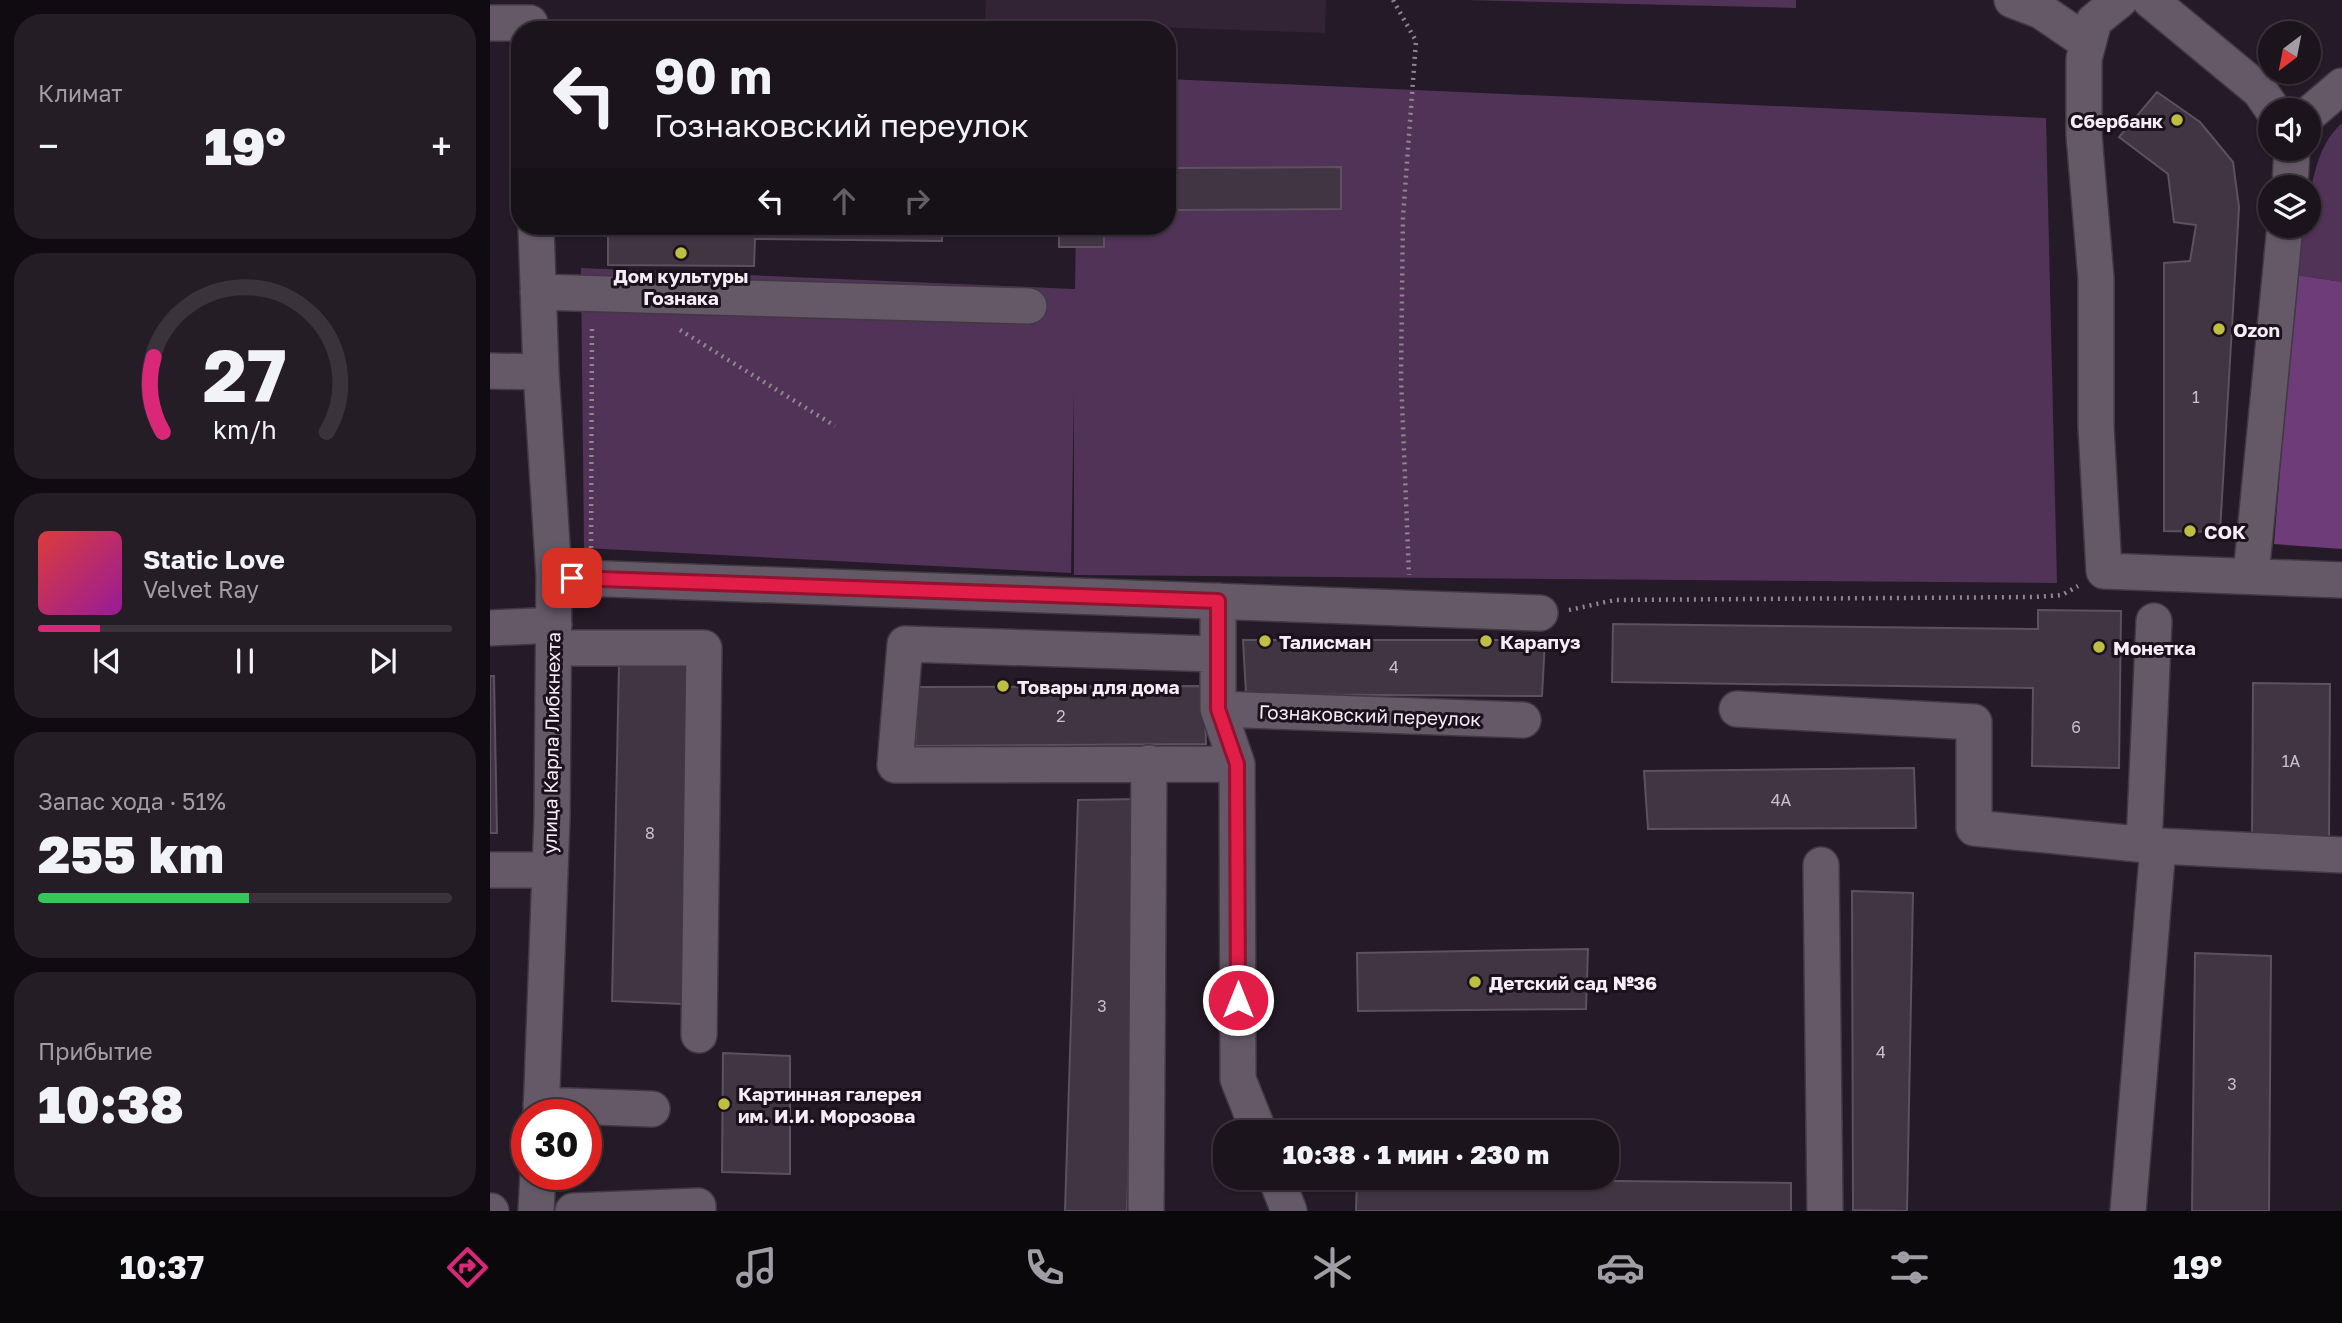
<!DOCTYPE html>
<html lang="ru">
<meta charset="utf-8">
<style>
body{margin:0;font-family:"Golos Text",sans-serif;background:#251d26;color:#f1f3f6;height:100vh;display:flex;flex-direction:column;font-size:26px;white-space:nowrap}
*{box-sizing:border-box;margin:0}
p{font-size:23px;color:#a09ea4}
.icon{flex:none;width:38px;height:38px;fill:none;stroke:currentColor;stroke-width:2;stroke-linecap:round;stroke-linejoin:round}
.map{position:relative;flex:1;overflow:hidden}
.sheet{display:flex;flex-direction:column;gap:14px;padding:14px;background:#0f0b10;width:490px}
.sheet>*{flex:none}
.top-card{position:absolute;left:21px;top:21px;width:665px;height:214px;border-radius:28px;box-shadow:0 2px 5px #0004,0 0 0 2px #3a333b;background:#1c141d;color:#f1f3f6;overflow:hidden}
.needle{width:46px;rotate:212deg}
.buttons{position:absolute;left:1768px;top:21px;display:grid;gap:14px}
.buttons a{display:grid;place-items:center;width:63px;height:63px;border-radius:50%;background:#1c141d;box-shadow:0 2px 5px #0004,0 0 0 2px #3a333b;font-size:35px}
.speed{position:absolute;left:21px;top:1099px;display:flex;gap:14px;font-size:35px;font-weight:700;text-align:center}
.speed>*{display:grid;place-content:center;width:91px;height:91px;border-radius:50%;background:#1c141d;box-shadow:0 2px 5px #0004,0 0 0 2px #3a333b;line-height:1}
.speed .limit{border:10px solid #d22;background:#fff;color:#111}
.pin{position:absolute;display:grid;place-items:center;width:60px;height:60px;color:#fff;margin:-30px;border-radius:14px;box-shadow:0 4px 10px #0006}
.me{position:absolute;width:77px;margin:-38px;rotate:0deg;stroke-linejoin:round;filter:drop-shadow(0 0 5px #0008)}
.turn{display:flex;align-items:center;gap:24px;height:147px;padding:0 28px;font-size:32px}
.turn .icon{width:91px;height:91px;stroke-width:2.5}
.turn b{display:block;font-size:49px;line-height:60px}
.lanes{display:flex;align-items:center;height:66px;padding:0 28px;background:#0003;justify-content:center;gap:35px;direction:ltr}
.lanes .off{opacity:.35}
.big{font-size:52px;font-weight:800;line-height:1.1}
.sheet .tile{flex:1;display:flex;flex-direction:column;justify-content:center;gap:10px;min-width:0;padding:0 24px;border-radius:28px;background:#251d26}
.sheet .dial{align-items:center;gap:0}
.dial svg{height:182px;overflow:visible;fill:none;stroke:#3a333b;stroke-width:7;stroke-linecap:round;text-anchor:middle}
.dial text{fill:#f1f3f6;stroke:none}
.song{display:flex;align-items:center;gap:21px}
.cover{width:84px;height:84px;border-radius:10px;background:linear-gradient(135deg,hsl(0 70% 55%),hsl(300 70% 35%))}
.played{height:7px;border-radius:4px;background:linear-gradient(90deg,#db2777 15%,#3a333b 15%)}
.keys{display:flex;justify-content:space-around;direction:ltr}
.heat{display:flex;justify-content:space-between;align-items:center;font-size:38px;direction:ltr}
.charge{height:10px;border-radius:5px;background:linear-gradient(90deg,#34c759 51%,#3a333b 0)}
.trip{position:absolute;left:723px;top:1120px;width:406px;height:70px;border-radius:28px;background:#1c141d;box-shadow:0 2px 5px #0004,0 0 0 2px #3a333b;font-weight:800;line-height:70px;text-align:center}
.menu{display:flex;height:112px;justify-content:space-around;align-items:center;background:#0b080c;color:#a09ea4}
.menu .icon{width:49px;height:49px}
.menu .selected{color:#db2777}
.menu b{font-size:32px;color:#f1f3f6}
main{display:flex;flex:1;min-height:0}
.map>svg:first-child{display:block}
.built{fill:#322335}
.green{fill:#503357}
.forest{fill:#6e3c79}
.building{fill:#413543;stroke:#5d505f;stroke-width:2}
.lines{fill:none;stroke-linecap:round;stroke-linejoin:round}
.minor-casing{stroke:#413843;stroke-width:38}
.path{stroke:#8f8691;stroke-width:4.5;stroke-dasharray:2 5;stroke-linecap:butt}
.minor{stroke:#655968;stroke-width:35}
.route-casing{stroke:#92132f;stroke-width:18}
.route{stroke:#e11d48;stroke-width:12}
.poi-dot{fill:#bdbf43;stroke:#1b111d;stroke-width:2.5}
.labels{text-anchor:middle;dominant-baseline:central;stroke-width:6;stroke-linejoin:round;paint-order:stroke}
.number-label{font-size:16px;fill:#c7bfc9}
.poi-label{font-size:19px;font-weight:bold;fill:#f4edf6;stroke:#1b111d;text-anchor:start}
.street-label{font-size:19px;fill:#f4edf6;stroke:#1b111d}
</style>
<main>
<section class="sheet">
<div class="tile"><p>Климат</p>
<div class="heat"><a>−</a><b class="big">19°</b><a>+</a></div>
</div>
<div class="tile dial"><svg viewBox="0 0 100 80">
<path d="M14 69A42 42 0 1 1 86 69"/>
<path d="M14 69A42 42 0 0 1 10 36" stroke="#db2777"/>
<text x="50" y="56" font-size="32" font-weight="700">27</text>
<text x="50" y="72" font-size="11">km/h</text>
</svg></div>
<div class="tile">
<div class="song"><i class="cover"></i><div><b>Static Love</b><p>Velvet Ray</p></div></div>
<div class="played"></div>
<div class="keys"><svg class="icon" aria-label="previous" viewBox="0 0 24 24"><path d="M18 5L8 12l10 7zM5 5v14"/></svg><svg class="icon" aria-label="pause" viewBox="0 0 24 24"><path d="M8 5v14M16 5v14"/></svg><svg class="icon" aria-label="next" viewBox="0 0 24 24"><path d="M6 5l10 7-10 7zM19 5v14"/></svg></div>
</div>
<div class="tile"><p>Запас хода · 51%</p><b class="big">255 km</b><div class="charge"></div></div>
<div class="tile"><p>Прибытие</p><b class="big">10:38</b></div>
</section>
<div class="map">
<svg width="1852" height="1211" viewBox="0 0 1852 1211">
<rect width="100%" height="100%" fill="#251a27"/>
<!-- built -->
<path class="built" d="M496,0H836L835,33L495,21Z"/>
<!-- green -->
<path class="green" d="M975,0H1306V8Z
M677,79L1556,118L1567,583L584,575V392L581,573L94,548L91,268L585,289L586,226H677Z
M1852,123V282L1806,275L1815,226H1818C1818,193 1826,145 1852,123Z"/>
<!-- forest -->
<path class="forest" d="M1806,275L1852,282V549L1784,544Z"/>
<!-- building -->
<path class="building" d="M1667,92L1710,122L1743,162L1749,207L1730,532L1674,531V263L1700,261L1706,225L1684,222L1678,174L1629,137Z
M851,167V209L687,210V168Z
M118,226H452V241L265,239L264,266L118,265Z
M569,226H614V247H569Z
M1548,610L1631,611L1629,768L1542,766L1543,688L1122,682L1123,624L1548,629Z
M753,640H1055L1052,696L756,694Z
M129,664L199,665L192,1004L122,1001Z
M0,676H4L7,833H0Z
M1763,683L1840,684L1839,840L1762,839Z
M714,686L716,744L425,746L429,687Z
M1424,768L1426,828L1158,829L1154,771Z
M650,799L637,1211H575L588,800Z
M1362,891L1423,893L1417,1211L1363,1210Z
M1098,949L1096,1009L868,1011L867,953Z
M1705,953L1781,956L1779,1211H1702Z
M233,1053L300,1056V1174L232,1172Z
M867,1178L1301,1183V1211H866Z"/>
<g class="lines">
<defs>
<path id="minor" d="M1522,0L1551,11L1598,43
M1630,0L1604,21L1594,59V135L1606,278V427L1614,571L1852,580
M1660,0L1770,91L1783,110
M0,23H40V30
M1818,115L1852,86
M1800,187L1802,149
M48,292L539,306
M0,371L51,372L46,226
M1761,575L1795,226
M64,577L1050,613
M728,601V709L747,764L748,1079L769,1132
M0,628L64,625
M64,648H214L209,1035
M726,654L415,644L405,765L747,764
M728,709L1033,720
M1247,709L1484,722V828L1668,846L1852,855
M1654,844L1664,621
M1331,865L1335,1211
M0,870H58
M51,1105L162,1109
M51,1115L62,818L64,577L51,372
M786,1178L799,1211
M0,1211H1
M46,1211L48,1174
M83,1211L208,1206V1211
M656,1211L659,763
M1638,1211L1668,846"/>
</defs>
<!-- minor casing -->
<use href="#minor" class="minor-casing"/>
<!-- path -->
<path class="path" d="M903,0L926,41L913,216L911,377L919,575
M190,330L345,426
M101,548L102,326
M1079,610L1125,600L1545,597L1572,595L1588,586"/>
<!-- minor -->
<use href="#minor" class="minor"/>
</g>
<g class="lines">
<defs>
<path id="route" d="M82,578L728,601V709L747,764L748,1000"/>
</defs>
<!-- route casing -->
<use href="#route" class="route-casing"/>
<!-- route -->
<use href="#route" class="route"/>
</g>
<!-- markers -->
<g class="poi-dot">
<circle cx="1687" cy="120" r="7"/>
<circle cx="191" cy="253" r="7"/>
<circle cx="1729" cy="329" r="7"/>
<circle cx="1700" cy="531" r="7"/>
<circle cx="775" cy="641" r="7"/>
<circle cx="996" cy="641" r="7"/>
<circle cx="1609" cy="647" r="7"/>
<circle cx="513" cy="686" r="7"/>
<circle cx="985" cy="982" r="7"/>
<circle cx="234" cy="1104" r="7"/>
</g>
<g class="labels">
<!-- number labels -->
<g class="number-label">
<text x="1706" y="397">1</text>
<text x="904" y="667">4</text>
<text x="571" y="716">2</text>
<text x="1586" y="727">6</text>
<text x="1801" y="761">1А</text>
<text x="1291" y="800">4А</text>
<text x="160" y="833">8</text>
<text x="612" y="1006">3</text>
<text x="1391" y="1052">4</text>
<text x="1742" y="1084">3</text>
</g>
<!-- poi labels -->
<g class="poi-label">
<text x="1673" y="120" text-anchor="end">Сбербанк</text>
<text x="191" y="275" text-anchor="middle">Дом культуры<tspan x="191" dy="22">Гознака</tspan></text>
<text x="1743" y="329">Ozon</text>
<text x="1714" y="531">СОК</text>
<text x="789" y="641">Талисман</text>
<text x="1010" y="641">Карапуз</text>
<text x="1623" y="647">Монетка</text>
<text x="527" y="686">Товары для дома</text>
<text x="999" y="982">Детский сад №36</text>
<text x="248" y="1093">Картинная галерея<tspan x="248" dy="22">им. И.И. Морозова</tspan></text>
</g>
<!-- street labels -->
<g class="street-label">
<text transform="translate(880 715) rotate(2)">Гознаковский переулок</text>
<text transform="translate(61 743) rotate(-89)">улица Карла Либкнехта</text>
</g>
</g>
</svg>
<div class="buttons">
<a><svg class="needle" viewBox="-14 -14 28 28"><path d="M0-13l5 13h-10z" fill="#e53935"/><path d="M0 13l5-13h-10z" fill="#a09ea4"/></svg></a>
<a><svg class="icon" aria-label="sound" viewBox="0 0 24 24"><path d="M4 9h4l5-4v14l-5-4H4zM17 9q2 3 0 6"/></svg></a>
<a><svg class="icon" aria-label="layers" viewBox="0 0 24 24"><path d="M12 4l9 5-9 5-9-5zM3 14l9 5 9-5"/></svg></a>
</div>
<div class="speed"><div class="limit">30</div></div>
<div class="pin" style="left:82px;top:578px;background:#d93025"><svg class="icon" aria-label="arrive" viewBox="0 0 24 24"><path d="M6 21V4h12l-3 4 3 4H6"/></svg></div>
<svg class="me" style="left:748px;top:1000px" viewBox="-20 -20 40 40"><circle r="17" fill="#e11d48" stroke="#fff" stroke-width="3"/><path d="M0-11L8 9 0 5-8 9z" fill="#fff"/></svg>
<div class="trip">10:38 · 1 мин · 230 m</div>
<div class="top-card">
<div class="turn"><svg class="icon" aria-label="left" viewBox="0 0 24 24"><path d="M17 20v-9H6M10 6l-5 5 5 5"/></svg><div><b>90 m</b>Гознаковский переулок</div></div>
<div class="lanes"><svg class="icon" aria-label="left" viewBox="0 0 24 24"><path d="M17 20v-9H6M10 6l-5 5 5 5"/></svg><svg class="icon off" aria-label="ahead" viewBox="0 0 24 24"><path d="M12 20V5M6 11l6-6 6 6"/></svg><svg class="icon off" aria-label="right" viewBox="0 0 24 24"><path d="M7 20v-9h11M14 6l5 5-5 5"/></svg></div>
</div>
</div>
</main>
<nav class="menu">
<b>10:37</b>
<svg class="icon selected" aria-label="directions" viewBox="0 0 24 24"><path d="M12 3l9 9-9 9-9-9zM9 14v-3h6M13 9l2 2-2 2"/></svg>
<svg class="icon" aria-label="music" viewBox="0 0 24 24"><path d="M9 18V5l10-2v13"/><circle cx="6" cy="18" r="3"/><circle cx="16" cy="16" r="3"/></svg>
<svg class="icon" aria-label="phone" viewBox="0 0 24 24"><path d="M5 4h4l2 5-3 2q2 4 5 5l2-3 5 2v4C11 20 4 13 5 4z"/></svg>
<svg class="icon" aria-label="climate" viewBox="0 0 24 24"><path d="M12 3v18M4 7l16 10M4 17L20 7"/></svg>
<svg class="icon" aria-label="car" viewBox="0 0 24 24"><path d="M5 17H2v-5l4-1 3-4h7l3 4 3 1v5h-3M9 17h6M6 11h13"/><circle cx="7" cy="17" r="2"/><circle cx="17" cy="17" r="2"/></svg>
<svg class="icon" aria-label="filters" viewBox="0 0 24 24"><path d="M4 7h16M4 17h16"/><circle cx="9" cy="7" r="2"/><circle cx="15" cy="17" r="2"/></svg>
<b>19°</b>
</nav>
